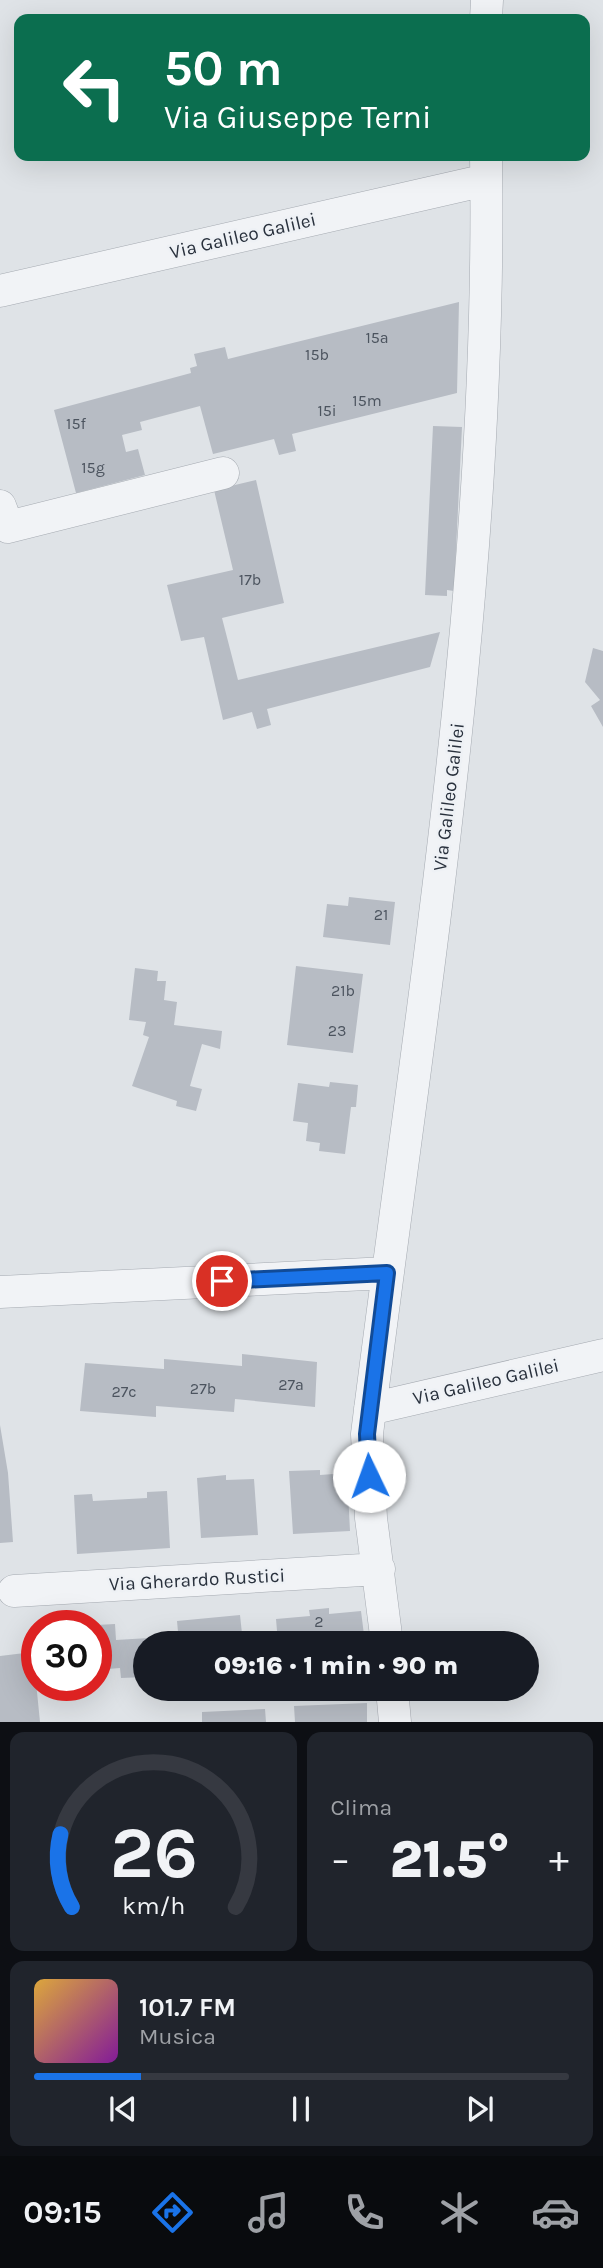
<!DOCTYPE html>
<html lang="it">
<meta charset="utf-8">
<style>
body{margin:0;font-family:Karla,sans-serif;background:#20242c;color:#f1f3f6;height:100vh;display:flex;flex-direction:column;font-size:26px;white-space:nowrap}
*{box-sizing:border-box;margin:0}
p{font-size:23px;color:#9ea1a6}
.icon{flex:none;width:38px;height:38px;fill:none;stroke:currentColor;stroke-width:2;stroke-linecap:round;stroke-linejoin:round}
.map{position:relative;height:1722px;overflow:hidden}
.side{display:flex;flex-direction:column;gap:10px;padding:10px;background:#0d0f14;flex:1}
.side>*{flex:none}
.hud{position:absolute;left:14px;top:14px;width:576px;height:147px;border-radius:14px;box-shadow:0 7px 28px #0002;background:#0b6e4f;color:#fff;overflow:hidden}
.speed{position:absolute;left:21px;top:1610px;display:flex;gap:14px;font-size:35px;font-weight:700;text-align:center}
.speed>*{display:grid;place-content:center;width:91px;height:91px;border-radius:50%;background:#171b24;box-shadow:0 7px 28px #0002;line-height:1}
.speed .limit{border:10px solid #d22;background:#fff;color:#111}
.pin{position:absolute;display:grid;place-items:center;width:60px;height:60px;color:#fff;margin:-30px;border:4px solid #fff;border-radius:50%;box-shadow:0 2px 7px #0007}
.me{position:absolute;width:77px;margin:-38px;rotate:357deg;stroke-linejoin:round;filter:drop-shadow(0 0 5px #0008)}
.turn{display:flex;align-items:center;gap:24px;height:147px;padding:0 35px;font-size:32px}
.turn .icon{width:91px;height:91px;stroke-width:2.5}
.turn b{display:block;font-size:49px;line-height:60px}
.big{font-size:52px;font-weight:800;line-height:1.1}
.side .tile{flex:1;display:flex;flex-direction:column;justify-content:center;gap:10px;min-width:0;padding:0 24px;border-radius:14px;background:#20242c}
.side .dial{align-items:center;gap:0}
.dial svg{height:182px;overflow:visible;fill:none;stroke:#363941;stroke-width:7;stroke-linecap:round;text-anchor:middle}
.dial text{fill:#f1f3f6;stroke:none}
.song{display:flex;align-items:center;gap:21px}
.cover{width:84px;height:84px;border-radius:10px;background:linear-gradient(135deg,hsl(40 70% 55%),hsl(290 70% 35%))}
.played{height:7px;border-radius:4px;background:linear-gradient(90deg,#1a73e8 20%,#363941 20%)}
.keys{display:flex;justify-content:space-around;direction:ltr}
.heat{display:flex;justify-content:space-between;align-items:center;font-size:38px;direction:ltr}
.side .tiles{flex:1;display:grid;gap:10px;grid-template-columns:1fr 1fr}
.tile:last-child{grid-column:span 2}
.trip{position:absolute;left:133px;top:1631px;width:406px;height:70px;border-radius:35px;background:#171b24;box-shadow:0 7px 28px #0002;font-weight:800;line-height:70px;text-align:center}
.tab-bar{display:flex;height:112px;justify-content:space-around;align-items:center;background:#090b0e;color:#9ea1a6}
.tab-bar .icon{width:49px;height:49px}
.tab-bar .on{color:#1a73e8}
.tab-bar b{font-size:32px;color:#f1f3f6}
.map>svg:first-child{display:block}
.building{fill:#b7bcc4}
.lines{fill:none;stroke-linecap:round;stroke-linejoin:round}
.street-casing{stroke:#a5aab1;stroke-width:33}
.street{stroke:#f1f3f6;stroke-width:32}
.route-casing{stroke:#114b97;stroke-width:18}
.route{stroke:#1a73e8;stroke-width:12}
.labels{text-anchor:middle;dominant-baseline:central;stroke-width:5;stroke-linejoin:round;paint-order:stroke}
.number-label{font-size:16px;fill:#4c545f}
.street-label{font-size:19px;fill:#29313d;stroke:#eef1f5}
</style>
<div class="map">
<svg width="603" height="1722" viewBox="0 0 603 1722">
<rect width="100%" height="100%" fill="#dfe3e7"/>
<!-- building -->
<path class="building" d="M459,302L457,393L292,434L296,451L279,455L274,439L213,454L200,406L140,422L142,430L122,435L126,452L138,449L145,475L76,493L54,410L191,373L190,368L197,366L194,354L225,347L228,359Z
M433,426L462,427L454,591L447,590V596L425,595Z
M256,480L284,603L222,618L238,680L440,632L430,667L267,709L271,725L257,729L252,712L223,720L204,637L181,641L167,585L233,570L214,490Z
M593,648L603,651V727L591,706L600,700L585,682Z
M349,897L395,902L390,945L323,937L327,904L348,906Z
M296,966L363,974L353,1053L287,1045Z
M135,968L158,971L157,981H166L164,1000L177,1002L174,1025L222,1031L220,1049L202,1044L190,1086L202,1089L196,1111L176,1106L177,1101L132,1086L149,1037L143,1035L146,1022L129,1020Z
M330,1082L358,1085L356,1107H351L345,1154L319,1151L320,1143L306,1141L308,1123L293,1121L298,1083L329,1087Z
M242,1354L317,1362L315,1407L235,1399L234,1412L156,1406V1417L80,1411L85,1363L164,1369V1359L242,1366Z
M0,1425L8,1473L13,1542L0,1543Z
M320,1470V1475L347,1473L350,1531L293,1534L289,1471Z
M226,1475V1480L254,1479L258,1535L201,1538L197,1478Z
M167,1491L170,1548L77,1554L74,1495L92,1494L93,1501L147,1498V1492Z
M329,1608V1614L361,1611L365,1643H278L276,1619L310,1616L309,1610Z
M240,1615L243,1643H179L177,1621Z
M115,1624L116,1640L149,1638L150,1643H145V1677L121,1678L120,1668L96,1670V1625Z
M33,1652L40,1722H0V1656Z
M367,1703V1722H295L294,1706Z
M265,1709L266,1722H202V1712Z"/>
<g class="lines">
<defs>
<path id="street" d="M486,19L487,0
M0,291L486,180
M0,506L8,527L223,473
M0,1292L387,1273
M370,1409L603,1355
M14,1591L379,1569
M387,1643L371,1518L367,1434C420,1009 493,585 486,156
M392,1689L395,1722"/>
</defs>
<!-- street casing -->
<use href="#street" class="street-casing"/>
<!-- street -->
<use href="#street" class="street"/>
</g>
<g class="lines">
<defs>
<path id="route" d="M222,1281L387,1273L367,1434L369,1476"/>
</defs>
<!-- route casing -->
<use href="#route" class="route-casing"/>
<!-- route -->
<use href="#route" class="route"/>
</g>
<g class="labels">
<!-- number labels -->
<g class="number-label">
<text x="377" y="337">15a</text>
<text x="317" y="354">15b</text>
<text x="367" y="400">15m</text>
<text x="327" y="410">15i</text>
<text x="76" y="423">15f</text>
<text x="93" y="467">15g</text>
<text x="250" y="579">17b</text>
<text x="381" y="914">21</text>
<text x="343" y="990">21b</text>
<text x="337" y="1030">23</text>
<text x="291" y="1384">27a</text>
<text x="203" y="1388">27b</text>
<text x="124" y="1391">27c</text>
<text x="319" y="1621">2</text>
</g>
<!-- street labels -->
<g class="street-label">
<text transform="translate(243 236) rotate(-13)">Via Galileo Galilei</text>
<text transform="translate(449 797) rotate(-83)">Via Galileo Galilei</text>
<text transform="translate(486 1382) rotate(-13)">Via Galileo Galilei</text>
<text transform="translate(197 1580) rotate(-3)">Via Gherardo Rustici</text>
</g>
</g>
</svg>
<div class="speed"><div class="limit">30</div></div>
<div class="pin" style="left:222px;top:1281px;background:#d93025"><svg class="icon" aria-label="arrive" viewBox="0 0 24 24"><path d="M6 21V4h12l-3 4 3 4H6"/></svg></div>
<svg class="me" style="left:369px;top:1476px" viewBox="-20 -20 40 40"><circle r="19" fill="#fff"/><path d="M0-13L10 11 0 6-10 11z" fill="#1a73e8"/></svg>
<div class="trip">09:16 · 1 min · 90 m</div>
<div class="hud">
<div class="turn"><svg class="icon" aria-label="left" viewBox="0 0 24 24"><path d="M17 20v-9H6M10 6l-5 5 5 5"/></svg><div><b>50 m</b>Via Giuseppe Terni</div></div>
</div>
</div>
<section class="side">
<div class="tiles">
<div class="tile dial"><svg viewBox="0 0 100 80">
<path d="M14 69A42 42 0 1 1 86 69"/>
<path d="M14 69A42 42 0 0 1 9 37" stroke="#1a73e8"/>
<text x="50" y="56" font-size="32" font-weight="700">26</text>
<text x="50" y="72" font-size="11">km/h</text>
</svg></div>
<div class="tile"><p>Clima</p>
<div class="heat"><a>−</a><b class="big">21.5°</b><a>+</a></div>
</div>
<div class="tile">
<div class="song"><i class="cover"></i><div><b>101.7 FM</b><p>Musica</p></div></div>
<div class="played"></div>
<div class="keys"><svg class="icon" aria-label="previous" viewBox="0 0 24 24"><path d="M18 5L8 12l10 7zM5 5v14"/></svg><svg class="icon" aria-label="pause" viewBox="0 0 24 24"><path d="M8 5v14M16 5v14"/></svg><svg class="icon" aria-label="next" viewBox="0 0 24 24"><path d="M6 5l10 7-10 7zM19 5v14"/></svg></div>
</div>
</div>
</section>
<nav class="tab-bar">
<b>09:15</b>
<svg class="icon on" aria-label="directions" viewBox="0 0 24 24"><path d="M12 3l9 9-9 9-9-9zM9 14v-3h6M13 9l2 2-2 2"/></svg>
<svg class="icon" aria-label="music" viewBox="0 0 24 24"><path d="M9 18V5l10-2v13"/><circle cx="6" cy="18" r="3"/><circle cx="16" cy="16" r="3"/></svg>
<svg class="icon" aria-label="phone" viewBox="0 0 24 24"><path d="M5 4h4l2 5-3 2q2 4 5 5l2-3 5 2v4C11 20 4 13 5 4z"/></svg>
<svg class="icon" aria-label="climate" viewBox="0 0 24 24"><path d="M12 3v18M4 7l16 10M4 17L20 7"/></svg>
<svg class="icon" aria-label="car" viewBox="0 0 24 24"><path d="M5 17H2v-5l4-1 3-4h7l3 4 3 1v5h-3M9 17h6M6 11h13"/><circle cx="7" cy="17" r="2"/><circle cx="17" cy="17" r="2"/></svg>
</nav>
